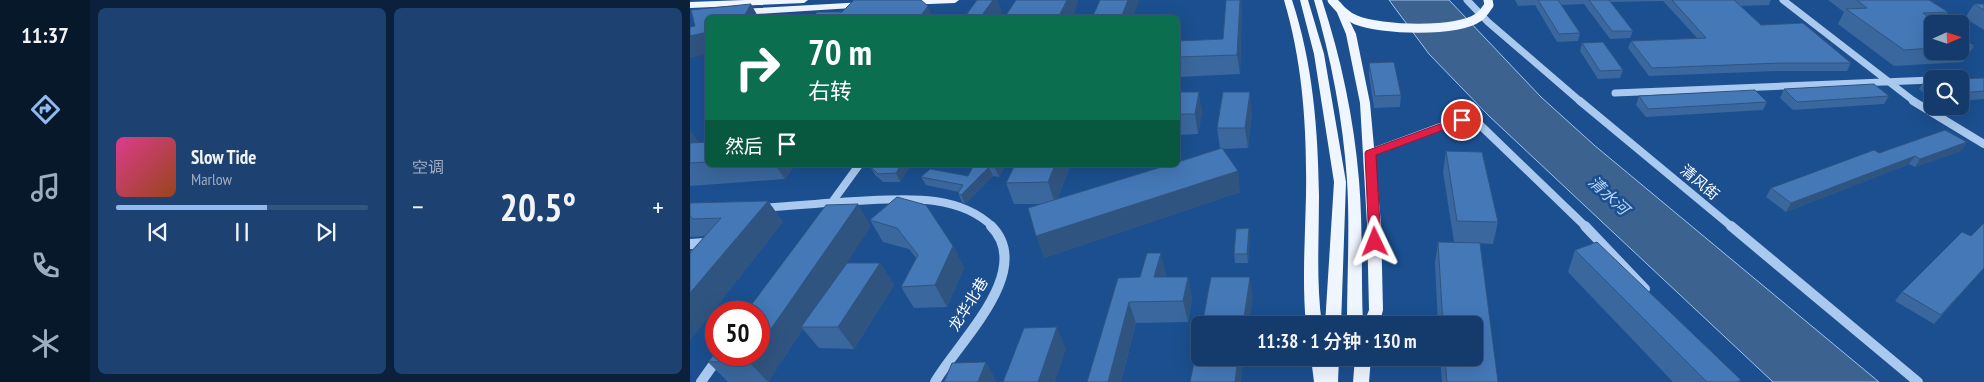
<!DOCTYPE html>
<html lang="zh">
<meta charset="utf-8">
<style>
body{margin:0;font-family:"PT Sans Narrow","Noto Sans SC",sans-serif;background:#1d4271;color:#f1f3f6;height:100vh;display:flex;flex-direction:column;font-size:19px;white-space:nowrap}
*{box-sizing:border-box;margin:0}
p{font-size:16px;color:#9dadc1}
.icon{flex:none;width:28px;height:28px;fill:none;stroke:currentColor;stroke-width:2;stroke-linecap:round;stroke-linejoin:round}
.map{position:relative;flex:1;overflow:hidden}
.details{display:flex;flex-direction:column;gap:8px;padding:8px;background:#0b203b;width:600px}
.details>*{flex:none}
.top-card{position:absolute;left:15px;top:15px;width:475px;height:152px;border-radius:8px;box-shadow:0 5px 20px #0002,0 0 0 1px #33557e;background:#0b6e4f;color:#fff;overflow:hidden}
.needle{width:32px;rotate:87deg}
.fabs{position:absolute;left:1234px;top:15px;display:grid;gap:10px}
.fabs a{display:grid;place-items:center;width:45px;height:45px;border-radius:8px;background:#143b6b;box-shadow:0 5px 20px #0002,0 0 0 1px #33557e;font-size:25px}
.speed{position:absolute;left:15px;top:301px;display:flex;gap:10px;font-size:25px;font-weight:700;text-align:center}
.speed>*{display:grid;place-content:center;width:65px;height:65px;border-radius:50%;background:#143b6b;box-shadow:0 5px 20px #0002,0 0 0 1px #33557e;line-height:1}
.speed .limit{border:8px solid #d22;background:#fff;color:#111}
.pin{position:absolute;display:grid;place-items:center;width:42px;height:42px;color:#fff;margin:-21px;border:2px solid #fff;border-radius:50%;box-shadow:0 1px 5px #0007}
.me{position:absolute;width:55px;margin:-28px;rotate:358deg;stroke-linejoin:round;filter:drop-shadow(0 0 4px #0008)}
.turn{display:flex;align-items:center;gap:18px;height:105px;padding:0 20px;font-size:22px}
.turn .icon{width:65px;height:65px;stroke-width:2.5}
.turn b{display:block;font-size:35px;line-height:42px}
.then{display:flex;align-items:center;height:48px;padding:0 20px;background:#0003;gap:10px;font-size:19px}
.big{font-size:38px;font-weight:600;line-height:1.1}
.details .widget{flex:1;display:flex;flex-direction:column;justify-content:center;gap:8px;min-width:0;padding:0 18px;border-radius:8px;background:#1d4271}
.song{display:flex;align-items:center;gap:15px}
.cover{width:60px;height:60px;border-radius:8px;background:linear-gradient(135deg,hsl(330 70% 55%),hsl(20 70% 35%))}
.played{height:5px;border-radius:2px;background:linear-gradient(90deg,#90b9f0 60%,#33557e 60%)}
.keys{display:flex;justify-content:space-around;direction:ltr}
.heat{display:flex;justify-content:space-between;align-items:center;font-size:28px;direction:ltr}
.details .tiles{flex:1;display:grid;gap:8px;grid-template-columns:repeat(2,1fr)}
.trip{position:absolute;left:501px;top:316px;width:292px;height:50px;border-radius:8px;background:#143b6b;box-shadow:0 5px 20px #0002,0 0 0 1px #33557e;font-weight:600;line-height:50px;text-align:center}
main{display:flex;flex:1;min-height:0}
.dock{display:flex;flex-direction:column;width:90px;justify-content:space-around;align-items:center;background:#08182b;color:#9dadc1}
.dock .icon{width:35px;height:35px}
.dock .active{color:#90b9f0}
.dock b{font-size:22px;color:#f1f3f6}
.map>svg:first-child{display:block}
.water{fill:#3c6290;stroke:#9cc4f0}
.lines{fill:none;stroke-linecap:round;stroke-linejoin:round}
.minor-far2{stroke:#a9c9ee;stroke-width:7}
.minor-far1{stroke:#a9c9ee;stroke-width:8}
.minor{stroke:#a9c9ee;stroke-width:10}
.major{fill:#f0f6ff;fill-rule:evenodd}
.major-bridge{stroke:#f0f6ff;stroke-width:9}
.wall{fill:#3a679d}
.shaded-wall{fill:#305480}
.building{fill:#4478b7;stroke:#305480}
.route{fill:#e11d48;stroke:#92132f}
.labels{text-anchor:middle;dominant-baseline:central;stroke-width:5;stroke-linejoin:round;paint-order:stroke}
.street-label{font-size:15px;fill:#fff;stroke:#1b4f8f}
.water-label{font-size:16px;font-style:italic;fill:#b5d3f5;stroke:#1b4f8f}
</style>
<main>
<nav class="dock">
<b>11:37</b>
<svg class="icon active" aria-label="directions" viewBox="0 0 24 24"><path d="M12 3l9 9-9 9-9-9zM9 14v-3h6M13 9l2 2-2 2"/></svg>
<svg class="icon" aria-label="music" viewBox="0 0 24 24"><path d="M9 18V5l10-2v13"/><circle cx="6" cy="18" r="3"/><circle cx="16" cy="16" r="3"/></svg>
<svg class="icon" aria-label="phone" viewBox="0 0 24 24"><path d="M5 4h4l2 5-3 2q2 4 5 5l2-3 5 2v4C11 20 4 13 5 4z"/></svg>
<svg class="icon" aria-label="climate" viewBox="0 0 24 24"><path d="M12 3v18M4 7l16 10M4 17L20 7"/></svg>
</nav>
<section class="details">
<div class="tiles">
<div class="widget">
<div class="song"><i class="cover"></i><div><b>Slow Tide</b><p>Marlow</p></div></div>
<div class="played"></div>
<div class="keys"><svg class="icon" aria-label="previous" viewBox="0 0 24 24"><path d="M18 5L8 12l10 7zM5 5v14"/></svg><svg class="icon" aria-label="pause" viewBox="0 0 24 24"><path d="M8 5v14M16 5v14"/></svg><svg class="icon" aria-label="next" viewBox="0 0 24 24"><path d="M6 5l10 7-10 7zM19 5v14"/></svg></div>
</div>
<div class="widget"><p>空调</p>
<div class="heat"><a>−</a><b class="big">20.5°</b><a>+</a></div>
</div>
</div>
</section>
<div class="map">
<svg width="1294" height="382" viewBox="0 0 1294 382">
<rect width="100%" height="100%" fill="#1b4f8f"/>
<!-- water -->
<path class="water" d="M699,0H759L851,97L904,145L1189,382H1083L799,116L739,54Z"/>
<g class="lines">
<!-- minor-far2 -->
<path class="minor-far2" d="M777,0L798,22L891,102
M1093,0L1225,102
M925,93L1242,80"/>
<!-- minor-far1 -->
<path class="minor-far1" d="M890,101L1042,227
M1223,101L1294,144
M680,153L772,119L788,123L896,227
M140,205L169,165
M70,208C102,206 133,203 165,201C211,199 267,192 303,227"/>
<!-- minor -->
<path class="minor" d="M895,226L955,289
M1041,226L1228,382
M0,244L15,243L0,260
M11,382L30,355
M245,382C267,343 346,271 301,226"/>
<!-- major -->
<path class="major" d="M55,0H118L114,3L0,8V2Z
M217,0H269L265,3L214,5L213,3Z
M594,0H602C623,64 628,129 629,196C629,239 626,282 632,325H616C612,282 615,239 616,196C617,129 613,64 594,0Z
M610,0H618L634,54L656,182L651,325H635L644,182L624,54Z
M624,0H632C651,58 664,119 669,180C673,228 671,277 673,325H657C657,277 660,228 657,180C653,119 641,58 624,0Z
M647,0L651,3L666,34L680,103L691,224L693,310L689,325H673L679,310L677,224L670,103L656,34L643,3Z
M175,2L178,3V7L50,15L46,12L50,9Z
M621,358H649L648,382H624Z
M665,358H681L679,382H663Z"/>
<!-- major-bridge -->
<path class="major-bridge" d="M642,0C649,8 656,16 666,20C691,30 766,33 789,17C793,14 796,9 799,5L798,0"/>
</g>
<!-- wall -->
<path class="wall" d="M536,0H552L550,74L488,77V41L533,39Z
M825,0H1081L1079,5L1051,6L1071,25L1161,63L1157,71H1087L959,76L938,48L941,41L1007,38L973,1L921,2L943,31L940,38L920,39L894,4L871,5L890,33L888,41L867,42L845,5L828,6Z
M1138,0H1240L1258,12L1251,24H1242V51H1270V37L1284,46L1273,62L1204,66L1148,24L1154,12Z
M1284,4H1294V30L1275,18Z
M892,43L933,70L930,78L908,79L890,51Z
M679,63L711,95L710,107L684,108L679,75Z
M1294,78V99L1270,101V79Z
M1234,81H1242V100L1229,89Z
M1094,89L1199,96L1194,104L1103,110L1090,98Z
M488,92L512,112L508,134L488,135Z
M949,96L1077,102L1073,110L956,117L946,105Z
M562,112L558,148L533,149L550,192L354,258L352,204H324L316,183L325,165H381L367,199L530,149L527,128Z
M0,131L9,143L18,142V165H105L95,179L0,186Z
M1277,142L1271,151L1225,167L1219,164L1096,212L1076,197L1081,188L1189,153Z
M756,151L808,222L803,244L785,243L808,382H752L750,358H785V325H748L745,263L748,242H764L753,172Z
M221,165L210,182H193L185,175L180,166Z
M284,165H315L309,177L303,176L275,204L272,202L268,193L269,192L236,185L231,177L278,176Z
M207,197L263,246L274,268L257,307L224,308L211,287L226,258L219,249L193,242L180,220Z
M78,201L93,222L0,340V253L15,236L0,237V203Z
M181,226L152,269L190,263L204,285L164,349L129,348L113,329L78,382H38L18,362Z
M560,237L558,263H545L544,254Z
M885,250L1051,380L1050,382H983L878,272Z
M1294,268L1244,324L1205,301L1212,292Z
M476,274L475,277H498L502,298L498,322L446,323L431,382H397L450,277Z"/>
<!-- shaded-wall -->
<path class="shaded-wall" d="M303,0H307L312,12L308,18H290Z
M377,0H388V1L385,12L382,18H368Z
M438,0H449L443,18H431Z
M550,0H552V5L550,74L547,55Z
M61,4L69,18L54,16Z
M238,6L243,18H229Z
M18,32V54L0,58V36Z
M509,92L512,112L508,134L505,114Z
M560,92L562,112L558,148L555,128Z
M0,131L13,148L0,162Z
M1277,142L1271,151L1225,167L1230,159Z
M1225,156L1219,164L1096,212L1101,203Z
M85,165H105L95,179Z
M211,165H221L210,182L206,173Z
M307,165H315L309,177L305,168Z
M365,165H381L365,204L358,182Z
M299,167L303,176L275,204L271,195Z
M548,171L550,192L354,258L346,236Z
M78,201L93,222L0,340V293Z
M168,204L181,226L115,327H111L113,329L78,382L58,361L63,355H69V346Z
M559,228L560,237L558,263L557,254Z
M263,246L274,268L257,307L245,285Z
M471,253L476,274L470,298L464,277Z
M190,263L204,285L164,349L148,327Z
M498,277L502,298L498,322L493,301Z
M560,277L563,299L559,325H553Z
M439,302L446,323L431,382H418Z
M367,327L376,349L365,382H348Z
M548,358H554L551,382H545Z
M296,362L307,382H288Z"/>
<!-- building -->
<path class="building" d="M164,0H231L238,6L229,18H121L127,12H152Z
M287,0H303L290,18H274Z
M326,0H377L368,18H314Z
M410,0H438L431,18H402Z
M536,0H550L547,55L488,57V41L533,39Z
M848,0H868L890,33L869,34Z
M899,0H919L943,31H922Z
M982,0H1044L1071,25L1113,23L1161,63H1091L962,68L941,41L1016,38Z
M1167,0H1239L1258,12L1233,13L1249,24H1242V48L1214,50L1156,9L1177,8Z
M61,4L54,16H91L88,18H18V32L0,36V27L5,26L1,10Z
M1284,4H1294V10Z
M1270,37L1284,46L1270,47Z
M913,42L933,70L910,71L892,43Z
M704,62L711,95L685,96L679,63Z
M1294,78V91L1270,93V79Z
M1234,81H1242V88Z
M1184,84L1199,96L1107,102L1094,89Z
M1065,90L1077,102L958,109L949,96Z
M488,92H509L505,114H488Z
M533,92H560L555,128H527Z
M1255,130L1277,142L1230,159L1225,156L1101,203L1081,188L1184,150L1189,153Z
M18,142V162L0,163V143Z
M532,148L548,171L346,236L338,208L478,165H488V162Z
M756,151L792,152L808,222L767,221Z
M181,165H211L206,173L188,174L180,166Z
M284,165H307L305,168L299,167L271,195L268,193L273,185L231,177L240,169L278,176Z
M325,165H365L358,182L316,183Z
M207,197L236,205L263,246L245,285L211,287L228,255L207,228L180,220Z
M78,201L0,293V253L31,218L3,219L0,216V203Z
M168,204L69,346V312H56L136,205Z
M1294,223V268L1251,315L1212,292L1272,232L1281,236Z
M559,228L557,254H544L546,229Z
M748,242L790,243L808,382H757L755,358H785V325H753Z
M907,242L1051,380L1047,382H1017L885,250Z
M457,253H471L464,277H498L493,301L439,302L418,382H397L428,278L450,277Z
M157,263H190L148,327H111Z
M521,277H560L553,325H512Z
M367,327L348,382H313L334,328Z
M510,334V358H548L545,382H500Z
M26,352V355H63L58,361L18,362Z
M296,362L288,382H254L262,363Z"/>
<!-- route -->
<path class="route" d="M772,116L777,120L775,122L686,155L691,242L689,245H680L679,242L675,153L676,151Z"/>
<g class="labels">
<!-- street labels -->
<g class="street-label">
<text transform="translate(1010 182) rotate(40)">清风街</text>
<text transform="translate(278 304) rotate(-58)">龙华北巷</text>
</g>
<!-- water labels -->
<g class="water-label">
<text transform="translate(919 195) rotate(43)">清水河</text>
</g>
</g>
</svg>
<div class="fabs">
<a><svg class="needle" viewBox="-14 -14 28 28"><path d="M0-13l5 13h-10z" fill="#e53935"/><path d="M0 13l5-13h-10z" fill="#9dadc1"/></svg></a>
<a><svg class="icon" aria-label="search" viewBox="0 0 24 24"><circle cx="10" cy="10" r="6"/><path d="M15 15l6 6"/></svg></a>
</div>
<div class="speed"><div class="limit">50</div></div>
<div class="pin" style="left:772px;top:120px;background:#d93025"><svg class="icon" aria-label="arrive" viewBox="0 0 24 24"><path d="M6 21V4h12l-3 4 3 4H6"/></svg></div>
<svg class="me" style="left:685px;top:242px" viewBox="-20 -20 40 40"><path d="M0-17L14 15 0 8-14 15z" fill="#e11d48" stroke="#fff" stroke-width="4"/></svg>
<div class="trip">11:38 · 1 分钟 · 130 m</div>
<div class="top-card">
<div class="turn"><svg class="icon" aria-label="right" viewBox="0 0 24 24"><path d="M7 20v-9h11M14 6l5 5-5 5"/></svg><div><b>70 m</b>右转</div></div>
<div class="then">然后<svg class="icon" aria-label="arrive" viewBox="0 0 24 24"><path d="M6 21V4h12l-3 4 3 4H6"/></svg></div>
</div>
</div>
</main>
